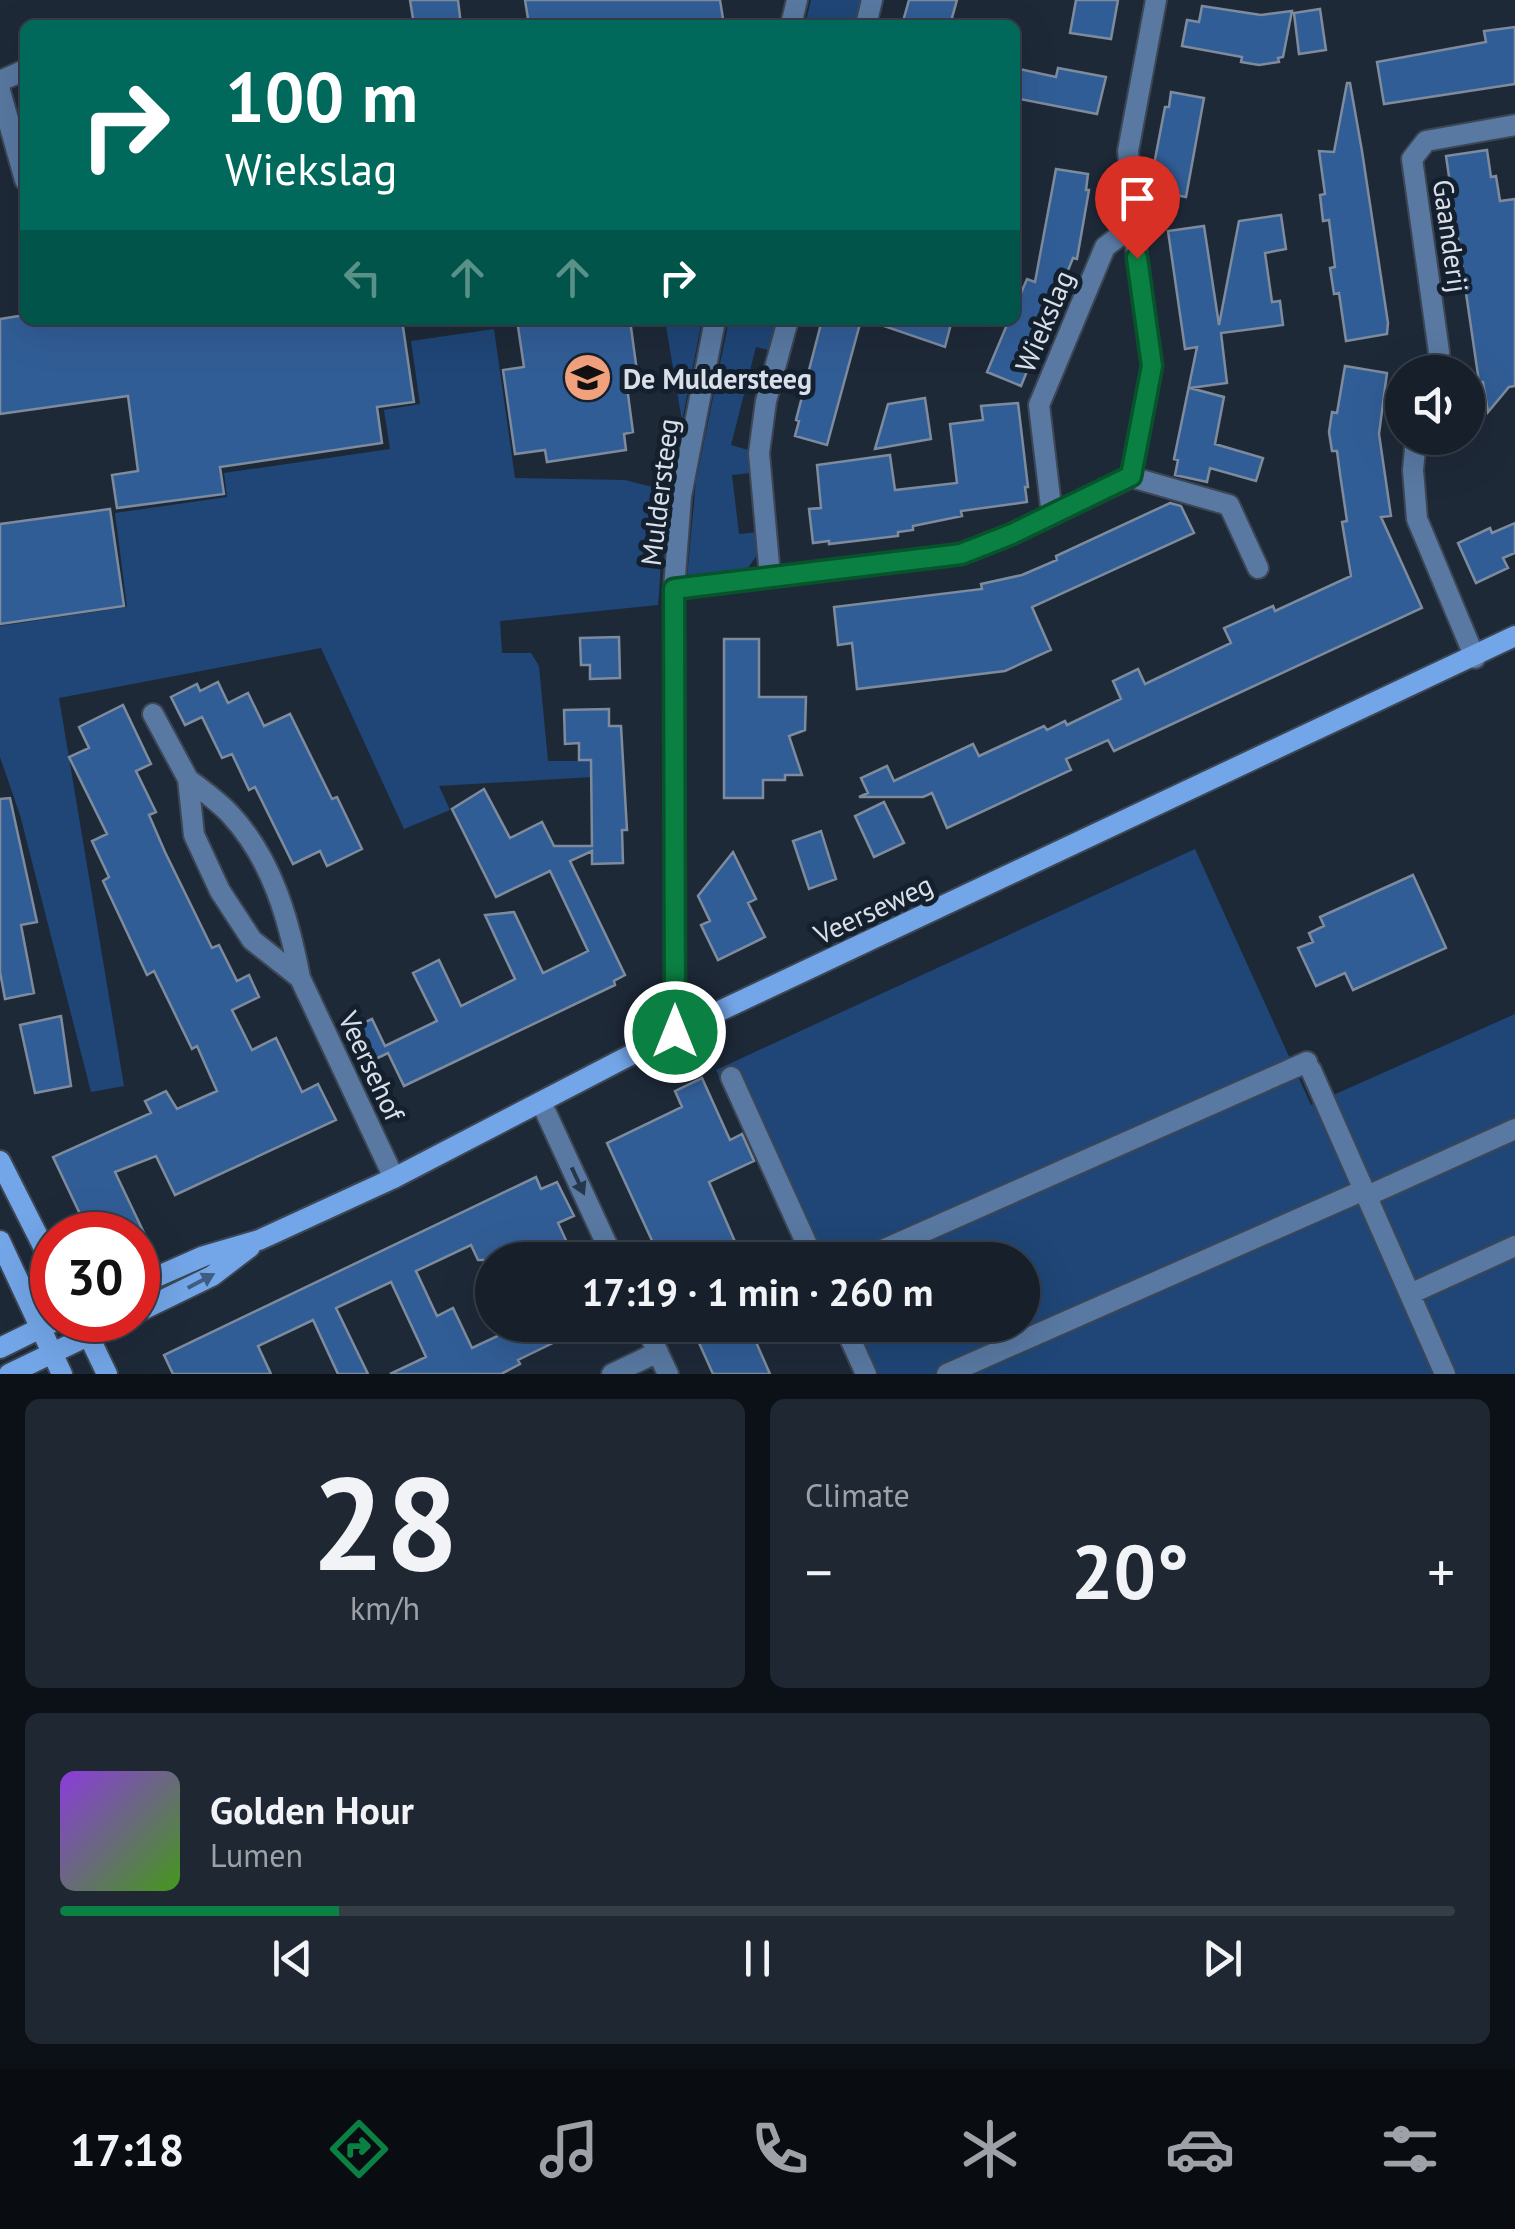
<!DOCTYPE html>
<meta charset="utf-8">
<style>
body{margin:0;font-family:"PT Sans",sans-serif;background:#1f2732;color:#f1f3f6;height:100vh;display:flex;flex-direction:column;font-size:38px;white-space:nowrap}
*{box-sizing:border-box;margin:0}
p{font-size:32px;color:#9ea2a8}
.icon{flex:none;width:55px;height:55px;fill:none;stroke:currentColor;stroke-width:2;stroke-linecap:round;stroke-linejoin:round}
.map{position:relative;height:1374px;overflow:hidden}
.side{display:flex;flex-direction:column;gap:25px;padding:25px;background:#0c1117;flex:1}
.side>*{flex:none}
.guide{position:absolute;left:20px;top:20px;width:1000px;height:305px;border-radius:15px;box-shadow:0 10px 40px #0002,0 0 0 2px #353d47;background:#00695c;color:#fff;overflow:hidden}
.controls{position:absolute;left:1385px;top:355px;display:grid;gap:20px}
.controls a{display:grid;place-items:center;width:100px;height:100px;border-radius:50%;background:#161f2a;box-shadow:0 10px 40px #0002,0 0 0 2px #353d47;font-size:50px}
.speed{position:absolute;left:30px;top:1212px;display:flex;gap:20px;font-size:50px;font-weight:700;text-align:center}
.speed>*{display:grid;place-content:center;width:130px;height:130px;border-radius:50%;background:#161f2a;box-shadow:0 10px 40px #0002,0 0 0 2px #353d47;line-height:1}
.speed .limit{border:15px solid #d22;background:#fff;color:#111}
.pin{position:absolute;display:grid;place-items:center;width:85px;height:85px;color:#fff;margin:-102px -42px;border-radius:50% 50% 50% 0;rotate:-45deg;box-shadow:0 0 10px #0007}
.pin .icon{rotate:45deg}
.me{position:absolute;width:110px;margin:-55px;rotate:0deg;stroke-linejoin:round;filter:drop-shadow(0 0 8px #0008)}
.turn{display:flex;align-items:center;gap:35px;height:210px;padding:0 40px;font-size:45px}
.turn .icon{width:130px;height:130px;stroke-width:2.5}
.turn b{display:block;font-size:70px;line-height:85px}
.lanes{display:flex;align-items:center;height:95px;padding:0 40px;background:#0003;justify-content:center;gap:50px;direction:ltr}
.lanes .off{opacity:.35}
.big{font-size:75px;font-weight:700;line-height:1.1}
.side .card{flex:1;display:flex;flex-direction:column;justify-content:center;gap:15px;min-width:0;padding:0 35px;border-radius:15px;background:#1f2732}
.side .dial{align-items:center;gap:0}
.dial b{font-size:130px;line-height:1}
.song{display:flex;align-items:center;gap:30px}
.cover{width:120px;height:120px;border-radius:15px;background:linear-gradient(135deg,hsl(270 70% 55%),hsl(100 70% 35%))}
.played{height:10px;border-radius:5px;background:linear-gradient(90deg,#0b8043 20%,#353d47 20%)}
.keys{display:flex;justify-content:space-around;direction:ltr}
.heat{display:flex;justify-content:space-between;align-items:center;font-size:55px;direction:ltr}
.side .tiles{flex:1;display:grid;gap:25px;grid-template-columns:1fr 1fr}
.card:last-child{grid-column:span 2}
.trip{position:absolute;left:475px;top:1242px;width:565px;height:100px;border-radius:50px;background:#161f2a;box-shadow:0 10px 40px #0002,0 0 0 2px #353d47;font-weight:700;line-height:100px;text-align:center}
.menu{display:flex;height:160px;justify-content:space-around;align-items:center;background:#090c11;color:#9ea2a8}
.menu .icon{width:70px;height:70px}
.menu .on{color:#0b8043}
.menu b{font-size:45px;color:#f1f3f6}
.map>svg:first-child{display:block}
.green{fill:#1f4677}
.building{fill:#315d96;stroke:#7d8b9d;stroke-width:2.5}
.lines{fill:none;stroke-linecap:round;stroke-linejoin:round}
.street-casing{stroke:#3c4654;stroke-width:24}
.secondary-casing{stroke:#3c4654;stroke-width:24}
.street{stroke:#5979a2;stroke-width:20}
.secondary{stroke:#73a6e8;stroke-width:20}
.oneway{fill:#26364b}
.oneway2{fill:#3f5c82}
.route-casing{stroke:#07532c;stroke-width:25}
.route{stroke:#0b8043;stroke-width:18}
.labels{text-anchor:middle;dominant-baseline:central;stroke-width:10;stroke-linejoin:round;paint-order:stroke}
.street-label{font-size:28px;fill:#d9e0ea;stroke:#15202e}
.poi-label{font-size:28px;font-weight:bold;fill:#d9e0ea;stroke:#15202e;text-anchor:start}
</style>
<div class="map">
<svg width="1515" height="1374" viewBox="0 0 1515 1374">
<rect width="100%" height="100%" fill="#1e2938"/>
<!-- green -->
<path class="green" d="M811,0H863L858,25H805Z
M665,320H702L682,421Z
M729,320H782L773,351L756,347L731,445L748,450L751,473L732,475L739,534L758,532L760,551L747,569L687,578L696,481Z
M494,329L515,478L625,480L668,491C660,528 662,567 658,605L500,621L502,653H531L539,666L548,761H607L610,776L439,786L450,810L404,829L321,648L59,698L124,1086L91,1092L20,815L0,757V626L127,607L115,513L227,497L224,473L390,449L384,410L420,404L411,341Z
M1195,849L1311,1105L1515,1014V1374H854L832,1325H1022V1260H802L716,1070Z"/>
<!-- building -->
<path class="building" d="M410,0H458L461,25H414Z
M525,0H720L724,25H529Z
M909,0H957L950,25H902Z
M1076,0H1118L1111,39L1070,33Z
M1202,6L1261,15L1292,11L1283,57L1278,58L1279,62L1259,65L1241,62L1242,57L1182,46L1187,20L1199,22Z
M1320,9L1326,50L1299,54L1294,13Z
M1515,27V84L1384,104L1377,62L1486,42L1484,31Z
M1015,68L1056,77L1058,68L1106,77L1097,114L1015,98Z
M1347,83H1350L1362,151L1388,323L1387,334L1346,341L1339,293L1334,294L1330,268L1335,267L1329,220L1323,221L1320,195L1325,194L1319,151L1334,152Z
M1171,92L1204,98L1186,197L1153,191L1156,176L1152,175L1165,107H1169Z
M1487,150L1491,177L1496,176L1500,201L1515,199V386L1509,387L1488,412L1483,382H1479L1446,156Z
M1056,169L1088,174L1086,190H1089L1077,259L1073,258L1021,386L987,372L1009,320H1015V307L1027,279L1035,282Z
M1281,215L1286,249L1265,253L1272,302L1280,301L1283,325L1221,333L1227,383L1190,388L1224,397L1215,444L1263,458L1256,481L1210,468L1207,482L1175,475L1178,460L1174,459L1197,347L1185,349L1168,231L1204,226L1219,325L1239,221Z
M25,315V320H402L414,402L377,407L382,443L220,467L224,494L117,508L112,475L138,471L128,396L0,414V319Z
M517,320H630L639,386L627,387L633,432L624,434L626,450L547,462L545,450L515,454L503,370L524,367Z
M822,320H861L827,445L795,436L799,421L796,420Z
M879,320H952L945,347L878,324Z
M1345,366L1387,373L1379,434L1391,516L1381,517L1422,608L1114,751L1108,740L1066,759L1071,770L947,828L932,793L923,797H859L868,793L861,778L887,766L894,781L973,744L979,756L1044,726L1047,730L1065,721L1067,725L1121,699L1113,681L1138,669L1145,684L1231,643L1224,628L1273,606L1275,611L1351,576L1342,522L1347,521L1340,474L1337,451H1332L1329,432L1332,412L1337,413Z
M925,398L931,439L875,449L888,404Z
M1018,403L1028,487H1025L1027,502L961,511L962,516L913,526V530L898,532V536L829,544V541L813,543L809,509L821,508L817,465L890,455L895,490L957,483L950,424L983,420L981,406Z
M1170,503L1181,506L1194,533L1032,607L1051,650L1005,671L857,689L852,643L838,645L834,607L982,589L981,584L1022,575L1057,560L1056,556Z
M110,509L124,606L0,624V524Z
M1515,523V553L1503,558L1508,568L1476,583L1458,543L1490,528L1492,533Z
M619,637L620,678L590,679V665H581L580,638Z
M724,639H759V697H806L805,730L789,736L802,775H785V780H763V798H724Z
M218,682L228,703L248,693L264,726L290,714L332,799L337,797L362,849L327,866L320,851L293,864L255,787L249,790L232,754L222,758L202,717L185,725L171,697L197,684L200,691Z
M123,705L151,764L136,771L156,812L149,815L165,852L212,948L219,945L237,981L249,975L259,997L232,1010L252,1050L276,1038L302,1092L318,1084L336,1120L175,1195L156,1156L115,1172L145,1235H90L53,1157L151,1113L145,1101L166,1091L177,1109L217,1091L197,1046L192,1049L154,971L147,975L103,881L109,877L92,841L107,834L69,757L89,748L79,727Z
M609,709V726H621L627,830H622L623,863L592,864V851L570,861L625,975L614,981L615,985L404,1086L388,1053L363,1065L346,1031L372,1019L385,1046L437,1021L413,973L439,960L461,1006L515,979L485,915L514,912L543,973L588,951L550,871L496,897L452,809L484,789L510,838L542,822L554,846H592L591,760H579V743L565,744L564,710Z
M10,798L37,922L21,925L34,993L5,999L0,972V799Z
M884,802L904,843L874,857L855,816Z
M821,831L836,879L809,889L793,841Z
M733,852L756,899L748,903L765,937L718,960L701,925L710,921L698,896Z
M1413,875L1446,948L1353,990L1345,973L1316,986L1298,948L1313,942L1309,933L1324,926L1320,917Z
M61,1016L71,1086L35,1093L20,1025Z
M702,1078L730,1140L742,1134L754,1161L709,1182L743,1260H661L607,1143L682,1107L675,1091Z
M536,1177L541,1189L557,1182L574,1216L558,1223L575,1260H478L471,1245L416,1271L437,1316L453,1308L472,1348L521,1325H590L518,1360L520,1364L501,1374H390L426,1357L391,1282L336,1308L368,1374H338L313,1320L258,1346L271,1374H173L164,1355Z
M691,1325H794L756,1342L770,1374H713Z"/>
<g class="lines">
<defs>
<path id="street" d="M791,25L797,0
M866,25L872,0
M0,81L25,70
M0,91L25,180
M1436,372L1439,352L1412,159L1426,141L1515,125
M1416,438L1413,470L1417,519L1475,658
M1131,477L1229,505L1258,568
M1052,515L1039,405L1105,247L1135,224
M770,576L759,453L766,401L788,320
M674,589L961,554L1012,534L1131,477L1152,366L1137,258L1128,151L1156,0
M153,714L188,779L194,835L220,891L252,940L300,978L394,1178
M188,779C202,790 218,801 230,814C272,859 289,920 300,978
M675,1032L674,589L681,496L715,320
M1311,1070L1445,1374
M731,1077L814,1260
M541,1102L614,1260
M1367,1196L1515,1129
M860,1260L1307,1062
M1410,1294L1515,1246
M645,1325L668,1374
M844,1325L866,1374
M612,1374L658,1352
M947,1374L1364,1190"/>
<path id="secondary" d="M0,1161L52,1264
M0,1241L62,1374
M138,1285L204,1256L259,1240L394,1178L675,1032L1515,636
M138,1312L212,1276L250,1247
M81,1320L107,1374
M0,1348L57,1320
M9,1374L121,1320"/>
</defs>
<!-- street casing -->
<use href="#street" class="street-casing"/>
<!-- secondary casing -->
<use href="#secondary" class="secondary-casing"/>
<!-- street -->
<use href="#street" class="street"/>
<!-- secondary -->
<use href="#secondary" class="secondary"/>
</g>
<!-- one-way arrows -->
<defs><path id="oneway-solid" d="M-6-.8H1V-3.2L6.5 0L1 3.2V.8H-6Z" transform="scale(2.5)"/></defs>
<use class="oneway" href="#oneway-solid" transform="translate(578 1181) rotate(65)"/>
<use class="oneway2" href="#oneway-solid" transform="translate(201 1281) rotate(-28)"/>
<g class="lines">
<defs>
<path id="route" d="M675,1032L674,589L961,554L1012,534L1131,476L1152,366L1137,258"/>
</defs>
<!-- route casing -->
<use href="#route" class="route-casing"/>
<!-- route -->
<use href="#route" class="route"/>
</g>
<!-- icons -->
<defs>
<symbol id="school-disc" viewBox="-11 -11 22 22"><circle r="9.5" fill="#f1a17c" stroke="#15202e"/><path d="M0-5L7-2L0 1L-7-2ZM-4 1L0 2.5L4 1V4Q0 6-4 4Z" fill="#111"/></symbol>
</defs>
<g fill-rule="evenodd">
<use href="#school-disc" x="560" y="350" width="55" height="55"/>
</g>
<g class="labels">
<!-- street labels -->
<g class="street-label">
<text transform="translate(1451 236) rotate(82)">Gaanderij</text>
<text transform="translate(1044 321) rotate(-67)">Wiekslag</text>
<text transform="translate(659 492) rotate(-83)">Muldersteeg</text>
<text transform="translate(873 909) rotate(-25)">Veerseweg</text>
<text transform="translate(372 1066) rotate(65)">Veersehof</text>
</g>
<!-- poi labels -->
<g class="poi-label">
<text x="623" y="378">De Muldersteeg</text>
</g>
</g>
</svg>
<div class="controls">
<a><svg class="icon" aria-label="sound" viewBox="0 0 24 24"><path d="M4 9h4l5-4v14l-5-4H4zM17 9q2 3 0 6"/></svg></a>
</div>
<div class="speed"><div class="limit">30</div></div>
<div class="pin" style="left:1137px;top:258px;background:#d93025"><svg class="icon" aria-label="arrive" viewBox="0 0 24 24"><path d="M6 21V4h12l-3 4 3 4H6"/></svg></div>
<svg class="me" style="left:675px;top:1032px" viewBox="-20 -20 40 40"><circle r="17" fill="#0b8043" stroke="#fff" stroke-width="3"/><path d="M0-11L8 9 0 5-8 9z" fill="#fff"/></svg>
<div class="trip">17:19 · 1 min · 260 m</div>
<div class="guide">
<div class="turn"><svg class="icon" aria-label="right" viewBox="0 0 24 24"><path d="M7 20v-9h11M14 6l5 5-5 5"/></svg><div><b>100 m</b>Wiekslag</div></div>
<div class="lanes"><svg class="icon off" aria-label="left" viewBox="0 0 24 24"><path d="M17 20v-9H6M10 6l-5 5 5 5"/></svg><svg class="icon off" aria-label="ahead" viewBox="0 0 24 24"><path d="M12 20V5M6 11l6-6 6 6"/></svg><svg class="icon off" aria-label="ahead" viewBox="0 0 24 24"><path d="M12 20V5M6 11l6-6 6 6"/></svg><svg class="icon" aria-label="right" viewBox="0 0 24 24"><path d="M7 20v-9h11M14 6l5 5-5 5"/></svg></div>
</div>
</div>
<section class="side">
<div class="tiles">
<div class="card dial"><b>28</b><p>km/h</p></div>
<div class="card"><p>Climate</p>
<div class="heat"><a>−</a><b class="big">20°</b><a>+</a></div>
</div>
<div class="card">
<div class="song"><i class="cover"></i><div><b>Golden Hour</b><p>Lumen</p></div></div>
<div class="played"></div>
<div class="keys"><svg class="icon" aria-label="previous" viewBox="0 0 24 24"><path d="M18 5L8 12l10 7zM5 5v14"/></svg><svg class="icon" aria-label="pause" viewBox="0 0 24 24"><path d="M8 5v14M16 5v14"/></svg><svg class="icon" aria-label="next" viewBox="0 0 24 24"><path d="M6 5l10 7-10 7zM19 5v14"/></svg></div>
</div>
</div>
</section>
<nav class="menu">
<b>17:18</b>
<svg class="icon on" aria-label="directions" viewBox="0 0 24 24"><path d="M12 3l9 9-9 9-9-9zM9 14v-3h6M13 9l2 2-2 2"/></svg>
<svg class="icon" aria-label="music" viewBox="0 0 24 24"><path d="M9 18V5l10-2v13"/><circle cx="6" cy="18" r="3"/><circle cx="16" cy="16" r="3"/></svg>
<svg class="icon" aria-label="phone" viewBox="0 0 24 24"><path d="M5 4h4l2 5-3 2q2 4 5 5l2-3 5 2v4C11 20 4 13 5 4z"/></svg>
<svg class="icon" aria-label="climate" viewBox="0 0 24 24"><path d="M12 3v18M4 7l16 10M4 17L20 7"/></svg>
<svg class="icon" aria-label="car" viewBox="0 0 24 24"><path d="M5 17H2v-5l4-1 3-4h7l3 4 3 1v5h-3M9 17h6M6 11h13"/><circle cx="7" cy="17" r="2"/><circle cx="17" cy="17" r="2"/></svg>
<svg class="icon" aria-label="filters" viewBox="0 0 24 24"><path d="M4 7h16M4 17h16"/><circle cx="9" cy="7" r="2"/><circle cx="15" cy="17" r="2"/></svg>
</nav>
